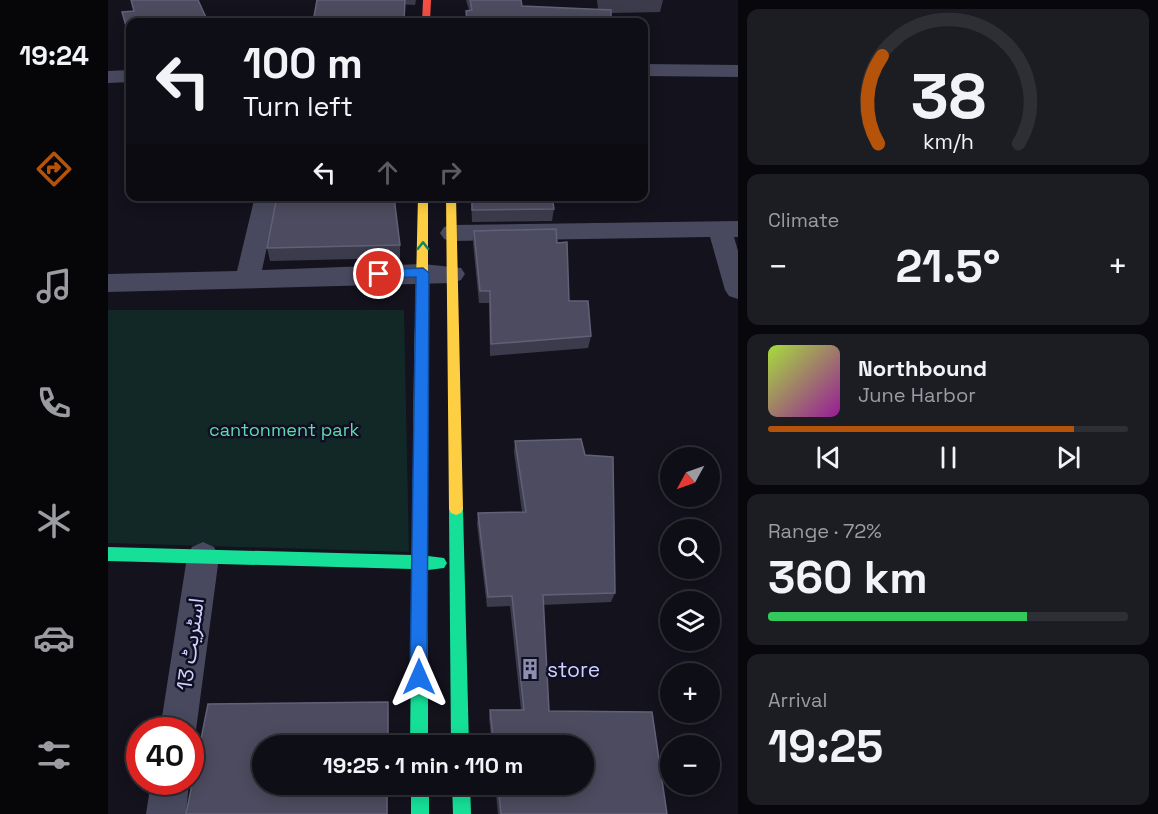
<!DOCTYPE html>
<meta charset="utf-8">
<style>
body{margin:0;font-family:"Space Grotesk","Noto Sans Arabic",sans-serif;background:#1c1c23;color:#f1f3f6;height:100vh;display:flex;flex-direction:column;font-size:22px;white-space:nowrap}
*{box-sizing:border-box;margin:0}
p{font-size:20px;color:#9b9ca1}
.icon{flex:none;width:33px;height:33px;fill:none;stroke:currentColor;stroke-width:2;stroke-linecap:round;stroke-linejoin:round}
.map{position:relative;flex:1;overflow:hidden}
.panel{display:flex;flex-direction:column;gap:9px;padding:9px;background:#08080c;width:420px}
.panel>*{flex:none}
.hud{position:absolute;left:18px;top:18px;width:522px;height:183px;border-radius:12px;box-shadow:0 3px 15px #0003,0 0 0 2px #2e2e35;background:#0e0e16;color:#f1f3f6;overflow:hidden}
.needle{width:39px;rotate:230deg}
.buttons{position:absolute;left:552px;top:447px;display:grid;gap:12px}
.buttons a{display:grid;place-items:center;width:60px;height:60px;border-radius:50%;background:#0e0e16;box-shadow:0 3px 15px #0003,0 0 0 2px #2e2e35;font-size:30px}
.speed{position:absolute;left:18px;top:717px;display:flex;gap:12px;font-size:30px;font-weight:700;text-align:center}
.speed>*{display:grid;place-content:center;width:78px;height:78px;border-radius:50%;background:#0e0e16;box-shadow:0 3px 15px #0003,0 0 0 2px #2e2e35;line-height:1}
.speed .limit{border:9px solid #d22;background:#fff;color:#111}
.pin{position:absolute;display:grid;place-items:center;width:51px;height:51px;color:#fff;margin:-26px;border:3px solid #fff;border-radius:50%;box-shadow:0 2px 6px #0007}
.me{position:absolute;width:66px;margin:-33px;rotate:0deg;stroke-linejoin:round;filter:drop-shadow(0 0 4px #0008)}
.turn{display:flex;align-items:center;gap:21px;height:126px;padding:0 18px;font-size:27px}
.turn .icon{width:78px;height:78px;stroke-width:2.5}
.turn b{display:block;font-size:42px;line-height:51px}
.lanes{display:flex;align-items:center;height:57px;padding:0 18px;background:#0003;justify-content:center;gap:30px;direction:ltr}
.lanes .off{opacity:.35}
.big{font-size:45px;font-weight:800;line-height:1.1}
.panel .card{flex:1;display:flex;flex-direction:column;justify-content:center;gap:9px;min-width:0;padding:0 21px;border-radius:12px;background:#1c1c23}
.panel .dial{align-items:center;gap:0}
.dial svg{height:156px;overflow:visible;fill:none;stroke:#2e2e35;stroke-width:7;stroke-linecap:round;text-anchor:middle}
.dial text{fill:#f1f3f6;stroke:none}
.song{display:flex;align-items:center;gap:18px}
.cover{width:72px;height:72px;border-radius:9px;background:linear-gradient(135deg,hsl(80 70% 55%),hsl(300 70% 35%))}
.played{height:6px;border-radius:3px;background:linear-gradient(90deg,#b45309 85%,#2e2e35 85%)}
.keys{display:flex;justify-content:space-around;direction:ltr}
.heat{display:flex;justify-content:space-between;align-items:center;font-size:33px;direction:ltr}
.charge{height:9px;border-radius:4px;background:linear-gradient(90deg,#34c759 72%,#2e2e35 0)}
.trip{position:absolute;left:144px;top:735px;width:342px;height:60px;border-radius:30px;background:#0e0e16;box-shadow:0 3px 15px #0003,0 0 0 2px #2e2e35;font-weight:800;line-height:60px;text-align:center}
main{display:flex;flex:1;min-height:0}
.tab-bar{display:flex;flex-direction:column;width:108px;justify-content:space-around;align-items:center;background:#060609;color:#9b9ca1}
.tab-bar .icon{width:42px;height:42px}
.tab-bar .selected{color:#b45309}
.tab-bar b{font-size:27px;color:#f1f3f6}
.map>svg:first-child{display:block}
.green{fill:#112826}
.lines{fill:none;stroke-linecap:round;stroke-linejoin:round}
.street{fill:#48495e;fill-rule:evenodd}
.fast{fill:#16e098;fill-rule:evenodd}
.slow{fill:#ffcf43;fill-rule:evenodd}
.jam{fill:#f24e42;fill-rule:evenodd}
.wall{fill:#3c3b4c}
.shaded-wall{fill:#252431}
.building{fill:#4c4b5f;stroke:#616078;stroke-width:1.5}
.oneway{stroke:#138263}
.route{fill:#1a73e8;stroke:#114b97;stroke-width:1.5}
.labels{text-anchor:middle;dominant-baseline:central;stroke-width:5;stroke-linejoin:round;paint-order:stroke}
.park-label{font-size:18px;fill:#5edcac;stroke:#0f0e22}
.near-street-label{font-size:21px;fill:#d1d1fe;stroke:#0f0e22}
.near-poi-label{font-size:21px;fill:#d1d1fe;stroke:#0f0e22;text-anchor:start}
</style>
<main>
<nav class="tab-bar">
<b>19:24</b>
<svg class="icon selected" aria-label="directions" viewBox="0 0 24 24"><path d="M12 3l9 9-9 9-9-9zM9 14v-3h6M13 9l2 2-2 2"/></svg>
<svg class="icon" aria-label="music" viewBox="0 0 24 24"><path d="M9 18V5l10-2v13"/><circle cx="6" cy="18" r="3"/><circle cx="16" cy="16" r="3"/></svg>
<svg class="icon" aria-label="phone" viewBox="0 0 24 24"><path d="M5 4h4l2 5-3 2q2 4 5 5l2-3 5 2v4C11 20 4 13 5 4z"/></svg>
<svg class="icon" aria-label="climate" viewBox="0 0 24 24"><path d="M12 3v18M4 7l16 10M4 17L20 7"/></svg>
<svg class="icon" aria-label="car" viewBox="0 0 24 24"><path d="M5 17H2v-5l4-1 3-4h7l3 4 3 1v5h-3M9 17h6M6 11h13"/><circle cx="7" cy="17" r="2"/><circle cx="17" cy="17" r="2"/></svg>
<svg class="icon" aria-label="filters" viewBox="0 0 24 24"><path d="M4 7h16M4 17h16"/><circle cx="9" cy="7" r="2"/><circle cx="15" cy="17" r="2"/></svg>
</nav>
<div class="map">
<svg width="630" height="814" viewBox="0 0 630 814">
<rect width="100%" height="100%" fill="#13121d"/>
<!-- green -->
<path class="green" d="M0,310H296L301,552L0,543Z"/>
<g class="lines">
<!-- street -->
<path class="street" d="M536,64L630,65V77L536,76Z
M22,70V82L0,83V71Z
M147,196H170L154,270L315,264L353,268L357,274L353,280L344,283L0,292V274L129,271Z
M630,221V237H626L630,251V299L621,296L617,290L602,237L344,241L336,239L332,233L336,227L344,225Z
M95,542L106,547L111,557L88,730L82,743V730H52L79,557L84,547Z
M43,782H81L78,814H38Z"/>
<!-- fast -->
<path class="fast" d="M313,365L320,370V556L336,558L339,563L336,568L320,570V746H302L304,569L0,561V547L304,555L306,370Z
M348,503L353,505L355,509L361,746H343L341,509L343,505Z
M303,784H321V814H303Z
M344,784H362L363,814H345Z"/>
<!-- slow -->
<path class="slow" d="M310,196H320V370L313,375L306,370Z
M338,196H348L355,509L353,513L348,515L343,513L341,509Z"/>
<!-- jam -->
<path class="jam" d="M315,0H323L322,22H314Z"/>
</g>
<!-- wall -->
<path class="wall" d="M209,0H308L307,5Z
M358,0H413L414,6L490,9L489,0H555L552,12L503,13V22H358V11L361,10Z
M363,196H444L446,209L444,221L364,222Z
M287,211L292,245V258L162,261L159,248Z
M366,231L449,243L461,301L483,336L480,348L382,356L381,303H371L365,243Z
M407,441L507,593L503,602L435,605L441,711L559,814H390L387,784H476V746H384L381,718L382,710H413L402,606L379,607L369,524L370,513L414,512L406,452Z"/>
<!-- shaded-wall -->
<path class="shaded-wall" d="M280,702L281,746H280Z
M279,784H280V814H279Z"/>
<!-- building -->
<path class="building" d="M23,0H90L100,22H22V40L14,12L26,11Z
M209,0H297L296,22H205Z
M362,0H413L414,6L503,10V22H359L358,11L364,10Z
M169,196H287V205L292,245L159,248Z
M364,196H444L446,209L364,210Z
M448,229L449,243L459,242L461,301H480L483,336L383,344L382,291H372L366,231Z
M473,439L477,455L505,457L507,593L435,595L441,711L544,712L559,814H393L390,784H476V746H386L382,710H416L404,596L380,597L370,513L418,512L407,441Z
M280,702V746H154V784H279V814H78L100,704Z"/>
<!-- one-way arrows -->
<defs><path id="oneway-chevron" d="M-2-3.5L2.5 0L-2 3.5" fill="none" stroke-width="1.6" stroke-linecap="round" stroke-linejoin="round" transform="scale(1.5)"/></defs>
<use class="oneway" href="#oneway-chevron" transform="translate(315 246) rotate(-89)"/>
<!-- route -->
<path class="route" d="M315,268L321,273L319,677L317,683L311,685L305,683L302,677L308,277L271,278L265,274L271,270Z"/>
<!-- icons -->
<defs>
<symbol id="building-bare" viewBox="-9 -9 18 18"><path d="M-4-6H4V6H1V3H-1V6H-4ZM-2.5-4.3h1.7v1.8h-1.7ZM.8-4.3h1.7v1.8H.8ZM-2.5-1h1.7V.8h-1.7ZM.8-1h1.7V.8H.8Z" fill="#8e8eaf" stroke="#0f0e22" stroke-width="2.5" paint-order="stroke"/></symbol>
</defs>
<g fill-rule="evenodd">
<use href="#building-bare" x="407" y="654" width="30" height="30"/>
</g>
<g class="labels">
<!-- park labels -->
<g class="park-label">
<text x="176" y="429">cantonment park</text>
</g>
<!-- near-street labels -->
<g class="near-street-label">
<text transform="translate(82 644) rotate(-82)">اسٹریٹ 13</text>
</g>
<!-- near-poi labels -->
<g class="near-poi-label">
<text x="439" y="669">store</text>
</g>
</g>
</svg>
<div class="buttons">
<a><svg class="needle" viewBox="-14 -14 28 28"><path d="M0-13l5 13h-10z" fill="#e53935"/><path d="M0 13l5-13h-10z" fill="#9b9ca1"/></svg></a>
<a><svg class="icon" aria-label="search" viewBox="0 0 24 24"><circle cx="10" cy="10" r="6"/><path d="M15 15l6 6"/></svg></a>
<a><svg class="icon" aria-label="layers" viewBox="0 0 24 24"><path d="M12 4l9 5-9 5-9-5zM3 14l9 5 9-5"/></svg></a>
<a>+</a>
<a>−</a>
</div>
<div class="speed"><div class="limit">40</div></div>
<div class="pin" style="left:271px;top:274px;background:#d93025"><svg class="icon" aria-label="arrive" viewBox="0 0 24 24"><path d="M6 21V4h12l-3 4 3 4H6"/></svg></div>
<svg class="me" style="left:311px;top:677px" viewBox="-20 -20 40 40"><path d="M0-17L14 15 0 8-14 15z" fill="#1a73e8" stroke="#fff" stroke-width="4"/></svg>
<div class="trip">19:25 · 1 min · 110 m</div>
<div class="hud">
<div class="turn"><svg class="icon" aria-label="left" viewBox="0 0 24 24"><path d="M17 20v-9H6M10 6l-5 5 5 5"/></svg><div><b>100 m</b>Turn left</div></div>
<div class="lanes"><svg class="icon" aria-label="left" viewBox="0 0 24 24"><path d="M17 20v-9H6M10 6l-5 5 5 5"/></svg><svg class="icon off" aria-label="ahead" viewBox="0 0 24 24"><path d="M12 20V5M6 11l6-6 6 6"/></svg><svg class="icon off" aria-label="right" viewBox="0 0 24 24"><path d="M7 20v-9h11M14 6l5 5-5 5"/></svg></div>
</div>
</div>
<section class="panel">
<div class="card dial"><svg viewBox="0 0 100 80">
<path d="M14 69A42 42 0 1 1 86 69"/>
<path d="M14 69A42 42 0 0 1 16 24" stroke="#b45309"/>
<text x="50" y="56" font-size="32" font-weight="700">38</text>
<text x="50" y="72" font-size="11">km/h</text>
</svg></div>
<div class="card"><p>Climate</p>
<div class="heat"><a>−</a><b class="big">21.5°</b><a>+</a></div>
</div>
<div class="card">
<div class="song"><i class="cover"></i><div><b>Northbound</b><p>June Harbor</p></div></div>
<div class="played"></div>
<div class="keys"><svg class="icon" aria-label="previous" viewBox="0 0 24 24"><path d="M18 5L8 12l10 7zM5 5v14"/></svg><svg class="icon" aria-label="pause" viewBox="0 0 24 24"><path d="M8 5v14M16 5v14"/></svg><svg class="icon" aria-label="next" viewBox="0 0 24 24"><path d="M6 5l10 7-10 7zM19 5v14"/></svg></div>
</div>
<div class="card"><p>Range · 72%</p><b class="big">360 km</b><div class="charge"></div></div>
<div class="card"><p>Arrival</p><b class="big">19:25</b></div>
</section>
</main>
